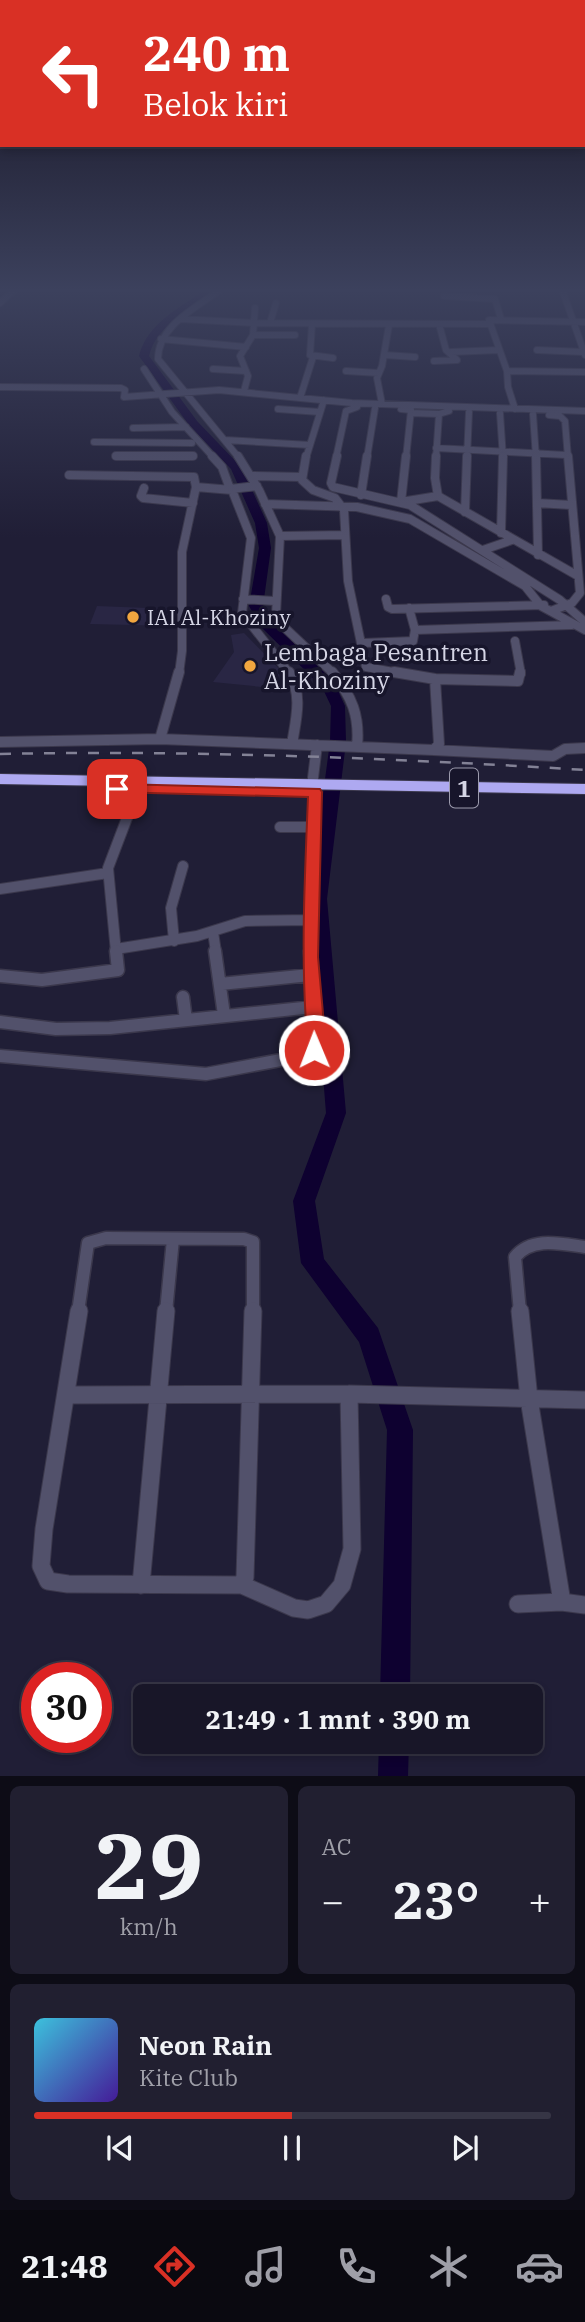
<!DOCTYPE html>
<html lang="id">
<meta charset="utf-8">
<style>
body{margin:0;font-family:"IBM Plex Serif",serif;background:#211f30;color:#f1f3f6;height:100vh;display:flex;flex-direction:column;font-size:26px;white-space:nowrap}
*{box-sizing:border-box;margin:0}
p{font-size:23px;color:#9f9fa8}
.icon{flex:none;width:38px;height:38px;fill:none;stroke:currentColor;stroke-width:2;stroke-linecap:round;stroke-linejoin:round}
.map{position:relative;height:1776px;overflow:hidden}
.drawer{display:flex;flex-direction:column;gap:10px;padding:10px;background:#0d0c16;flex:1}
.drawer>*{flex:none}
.guide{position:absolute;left:0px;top:0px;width:586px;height:147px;box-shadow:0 4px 10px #0003,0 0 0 2px #363545;background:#d93025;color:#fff;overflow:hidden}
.speed{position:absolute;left:21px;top:1662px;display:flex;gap:14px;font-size:35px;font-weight:700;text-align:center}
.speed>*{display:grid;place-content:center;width:91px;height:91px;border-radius:50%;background:#181628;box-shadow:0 4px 10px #0003,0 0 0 2px #363545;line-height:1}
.speed .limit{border:10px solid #d22;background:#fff;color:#111}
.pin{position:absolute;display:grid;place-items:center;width:60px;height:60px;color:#fff;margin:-30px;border-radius:14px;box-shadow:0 4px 10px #0006}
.me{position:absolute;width:77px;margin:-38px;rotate:359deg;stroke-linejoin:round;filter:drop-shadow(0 0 5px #0008)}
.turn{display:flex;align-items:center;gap:24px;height:147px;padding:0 28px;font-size:32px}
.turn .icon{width:91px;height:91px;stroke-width:2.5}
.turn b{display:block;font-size:49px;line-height:60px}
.big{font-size:52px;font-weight:800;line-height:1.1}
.drawer .widget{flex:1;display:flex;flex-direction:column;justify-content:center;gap:10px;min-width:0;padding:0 24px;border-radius:10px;background:#211f30}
.drawer .dial{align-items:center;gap:0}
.dial b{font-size:91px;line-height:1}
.song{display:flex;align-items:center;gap:21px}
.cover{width:84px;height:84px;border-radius:10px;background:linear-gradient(135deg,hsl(190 70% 55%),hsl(260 70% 35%))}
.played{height:7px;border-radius:4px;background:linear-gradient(90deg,#d93025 50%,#363545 50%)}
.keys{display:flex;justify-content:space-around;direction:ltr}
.heat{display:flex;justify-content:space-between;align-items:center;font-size:38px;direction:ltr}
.drawer .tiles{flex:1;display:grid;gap:10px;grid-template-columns:1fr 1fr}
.widget:last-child{grid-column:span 2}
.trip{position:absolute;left:133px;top:1684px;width:410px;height:70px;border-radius:10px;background:#181628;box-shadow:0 4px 10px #0003,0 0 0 2px #363545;font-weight:800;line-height:70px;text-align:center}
.dock{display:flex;height:112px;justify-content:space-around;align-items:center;background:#0a0910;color:#9f9fa8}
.dock .icon{width:49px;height:49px}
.dock .current{color:#d93025}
.dock b{font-size:32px;color:#f1f3f6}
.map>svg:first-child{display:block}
.built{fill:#292644}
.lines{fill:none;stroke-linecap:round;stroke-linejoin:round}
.river{fill:#0e0130;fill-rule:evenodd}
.minor-far4-casing{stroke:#3b384c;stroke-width:8}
.minor-far3-casing{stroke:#3b384c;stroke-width:10}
.minor-far2-casing{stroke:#3b384c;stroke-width:12}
.minor-far1-casing{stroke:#3b384c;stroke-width:15}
.minor-casing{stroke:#3b384c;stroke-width:19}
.highway-casing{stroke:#3b384c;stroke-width:2}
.minor-far4{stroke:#52516b;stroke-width:6}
.minor-far3{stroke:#52516b;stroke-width:8}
.minor-far2{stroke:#52516b;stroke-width:10}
.minor-far1{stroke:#52516b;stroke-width:12}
.minor{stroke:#52516b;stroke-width:17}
.highway{fill:#aea9f1;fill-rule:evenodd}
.rail{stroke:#838296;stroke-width:2.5;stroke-dasharray:11 11;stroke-linecap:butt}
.route{fill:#d93025;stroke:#8d1f18;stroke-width:2}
.poi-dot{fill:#f1a63f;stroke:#17152b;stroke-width:2.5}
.labels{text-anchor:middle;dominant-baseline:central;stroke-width:7;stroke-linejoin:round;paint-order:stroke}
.far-poi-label{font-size:21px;fill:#d5d5e5;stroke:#17152b;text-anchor:start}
.shield{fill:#17152b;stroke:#9c9bad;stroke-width:2}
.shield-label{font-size:23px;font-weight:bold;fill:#d5d5e5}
.poi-label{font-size:24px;fill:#d5d5e5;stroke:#17152b;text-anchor:start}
</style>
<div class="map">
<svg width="585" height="1776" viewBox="0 0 585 1776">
<rect width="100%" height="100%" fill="#201e36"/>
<!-- built -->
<path class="built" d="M97,606L173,609L174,626L90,624Z
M244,633L290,680L292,690L213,682L234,652L231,635Z"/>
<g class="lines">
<!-- river -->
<path class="river" d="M207,289H217C193,310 157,323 149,356L197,421L242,468L267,523L271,548L263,606L272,622L334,682L345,706L346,742L327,899L346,1113L315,1201L324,1259L378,1328L413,1430L410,1696H380L387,1430L359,1342L301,1263L293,1201L326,1113L309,899L330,742L331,706L322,687L261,627L249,606L259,548L255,523L231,469L189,425L139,356C147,323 181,307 207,289Z
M379,1741H409L408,1776H378Z"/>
<defs>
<path id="minor-far4" d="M221,289C198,307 158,325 158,359L239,458
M562,289L585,355
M444,296L495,299L501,319
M0,303L15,289
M181,319L254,323L489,324
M270,323L276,303
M312,324L310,355L333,358
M253,335H295
M161,339L246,347
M537,350L584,352
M451,352L499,350
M385,355L415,357
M434,361L457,360L446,350L439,324
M144,369L172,412L214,458
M213,369L246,371
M346,371L379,373
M507,371L585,372
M0,387L121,388L125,390L124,397L219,390L352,403L585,411
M244,391L248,376L240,356L253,335L255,308
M300,398L313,357
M382,404L377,378L382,366L389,325
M278,409L320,412
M401,409L411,410L406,458
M515,409L508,387L507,371L489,320L585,322
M411,413L439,414
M500,413L503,458
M533,414L536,458
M549,415L560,416L565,421L568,458
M133,428L186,427
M225,440L310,445
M94,442L192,443
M436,448L566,455
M116,456H193
M306,458L324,400
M336,458L346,411L357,407
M367,458L375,408
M436,458L439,414L449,411
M467,458L469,412"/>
<path id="minor-far3" d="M116,456H193
M212,456L222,467L230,489L257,486
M238,456L259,490L280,536L276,615L284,627L334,674
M306,456L302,480L313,490L335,498L344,510L348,581L366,667L404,674
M337,456L331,483L333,487L410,505L560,600L585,622
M406,456L401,502L438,496
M436,456L435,478L438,496L578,576
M536,456L538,555
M69,475L194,477L196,487L182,552V651L179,674
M251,476L302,477
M196,487L232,490L251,538L242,613L290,674
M144,488L141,496L143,498L193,503
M361,495L367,456
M537,503L571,505
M265,504L357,507L410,519L525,586L541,606L585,630
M465,512L467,456
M501,533L503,456
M280,536L345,535
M483,550L512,540
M243,599L275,601
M386,599L388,607L392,609L544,605
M551,611L572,603L580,593L568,456
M415,630L572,625
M515,641L521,674
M363,643L413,641L415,630L409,608"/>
<path id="minor-far2" d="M179,672L160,739L434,750L439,744L435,679L394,672
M289,672C303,695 296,719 292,744
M332,672C352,696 360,716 357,747
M435,679L518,681L520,672
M0,742L160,739
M433,750L553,756L565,749L585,748
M312,786L317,745
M280,827H315
M0,889L108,873
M213,932L216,952
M174,941L171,908L183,866
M116,949L197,936L245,921L311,920
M116,952L108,868L138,789
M310,952L315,792"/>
<path id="minor-far1" d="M215,951L224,1015
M0,976L42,980L118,970L116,951
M220,984L310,975
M183,997L186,1020
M0,1022L56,1029L110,1028L313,1007
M0,1056L206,1074L302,1056L312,1052L316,1036L310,951
M78,1312L88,1243L106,1238L244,1239L253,1242V1312
M166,1312L173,1239
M520,1312L515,1257C532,1236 562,1244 585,1247"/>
<path id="minor" d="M79,1311L44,1529L41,1566L48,1581L68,1584L242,1585
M67,1395L349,1394L585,1400
M141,1585L166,1311
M242,1585L294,1608L308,1610L326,1604L342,1585L352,1549L349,1394
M242,1585L245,1577L253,1311
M562,1602L585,1605
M518,1604L562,1602L529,1399L520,1311"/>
<path id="highway" d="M0,774L585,784V794L0,784Z"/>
</defs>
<!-- minor-far4 casing -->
<use href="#minor-far4" class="minor-far4-casing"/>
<!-- minor-far3 casing -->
<use href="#minor-far3" class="minor-far3-casing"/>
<!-- minor-far2 casing -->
<use href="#minor-far2" class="minor-far2-casing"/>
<!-- minor-far1 casing -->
<use href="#minor-far1" class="minor-far1-casing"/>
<!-- minor casing -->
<use href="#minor" class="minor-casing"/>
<!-- highway casing -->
<use href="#highway" class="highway-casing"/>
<!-- minor-far4 -->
<use href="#minor-far4" class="minor-far4"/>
<!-- minor-far3 -->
<use href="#minor-far3" class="minor-far3"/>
<!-- minor-far2 -->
<use href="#minor-far2" class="minor-far2"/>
<!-- minor-far1 -->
<use href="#minor-far1" class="minor-far1"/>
<!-- minor -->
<use href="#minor" class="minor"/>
<!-- highway -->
<use href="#highway" class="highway"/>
<!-- rail -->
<path class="rail" d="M0,754C195,750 390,758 585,770"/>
</g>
<!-- sky -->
<linearGradient id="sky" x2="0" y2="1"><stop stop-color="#12101e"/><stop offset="0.54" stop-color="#3c415d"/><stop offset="1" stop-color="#3c415d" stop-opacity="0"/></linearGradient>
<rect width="585" height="538" fill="url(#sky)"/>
<!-- route -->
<path class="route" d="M117,784L320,789L322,792L318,957L325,1036L321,1055H308C303,1046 307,1033 306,1023C301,947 305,873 308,797L112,792L110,789L112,785Z"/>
<!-- markers -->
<g class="poi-dot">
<circle cx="133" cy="617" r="7"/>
<circle cx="250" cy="666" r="7"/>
</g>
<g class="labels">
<!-- far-poi labels -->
<g class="far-poi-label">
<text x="147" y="617">IAI Al-Khoziny</text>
</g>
<!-- shield labels -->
<rect class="shield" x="450" y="768.5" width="28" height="39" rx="5"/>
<g class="shield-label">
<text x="464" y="788">1</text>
</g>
<!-- poi labels -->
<g class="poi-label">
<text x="264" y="652">Lembaga Pesantren<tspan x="264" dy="28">Al-Khoziny</tspan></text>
</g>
</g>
</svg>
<div class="speed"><div class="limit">30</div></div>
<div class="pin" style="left:117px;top:789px;background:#d93025"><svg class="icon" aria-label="arrive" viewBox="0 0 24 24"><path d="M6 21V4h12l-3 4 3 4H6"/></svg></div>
<svg class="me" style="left:314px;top:1050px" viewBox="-20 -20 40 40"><circle r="17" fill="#d93025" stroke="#fff" stroke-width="3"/><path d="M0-11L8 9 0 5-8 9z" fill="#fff"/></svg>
<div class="trip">21:49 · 1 mnt · 390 m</div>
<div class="guide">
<div class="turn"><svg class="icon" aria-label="left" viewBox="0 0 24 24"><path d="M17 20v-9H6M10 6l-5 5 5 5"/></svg><div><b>240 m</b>Belok kiri</div></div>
</div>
</div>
<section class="drawer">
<div class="tiles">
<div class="widget dial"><b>29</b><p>km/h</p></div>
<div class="widget"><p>AC</p>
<div class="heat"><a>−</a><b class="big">23°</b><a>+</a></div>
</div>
<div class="widget">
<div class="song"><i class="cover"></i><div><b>Neon Rain</b><p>Kite Club</p></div></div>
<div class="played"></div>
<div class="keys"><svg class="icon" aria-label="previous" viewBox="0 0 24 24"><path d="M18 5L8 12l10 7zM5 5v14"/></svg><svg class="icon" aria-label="pause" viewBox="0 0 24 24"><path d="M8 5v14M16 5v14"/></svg><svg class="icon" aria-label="next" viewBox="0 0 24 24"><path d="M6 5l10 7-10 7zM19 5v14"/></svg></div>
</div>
</div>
</section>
<nav class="dock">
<b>21:48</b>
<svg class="icon current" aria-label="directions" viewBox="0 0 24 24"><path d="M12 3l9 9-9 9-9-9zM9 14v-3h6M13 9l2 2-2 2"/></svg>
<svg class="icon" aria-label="music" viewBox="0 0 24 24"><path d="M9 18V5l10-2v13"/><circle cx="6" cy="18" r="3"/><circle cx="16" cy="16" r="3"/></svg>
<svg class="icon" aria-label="phone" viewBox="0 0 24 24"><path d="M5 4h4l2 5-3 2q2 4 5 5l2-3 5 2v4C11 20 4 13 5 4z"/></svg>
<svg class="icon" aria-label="climate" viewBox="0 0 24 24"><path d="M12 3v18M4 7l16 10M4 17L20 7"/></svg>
<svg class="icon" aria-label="car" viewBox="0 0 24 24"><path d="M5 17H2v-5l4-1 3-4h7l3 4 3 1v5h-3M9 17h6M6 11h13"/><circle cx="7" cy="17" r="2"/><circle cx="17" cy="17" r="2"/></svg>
</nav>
